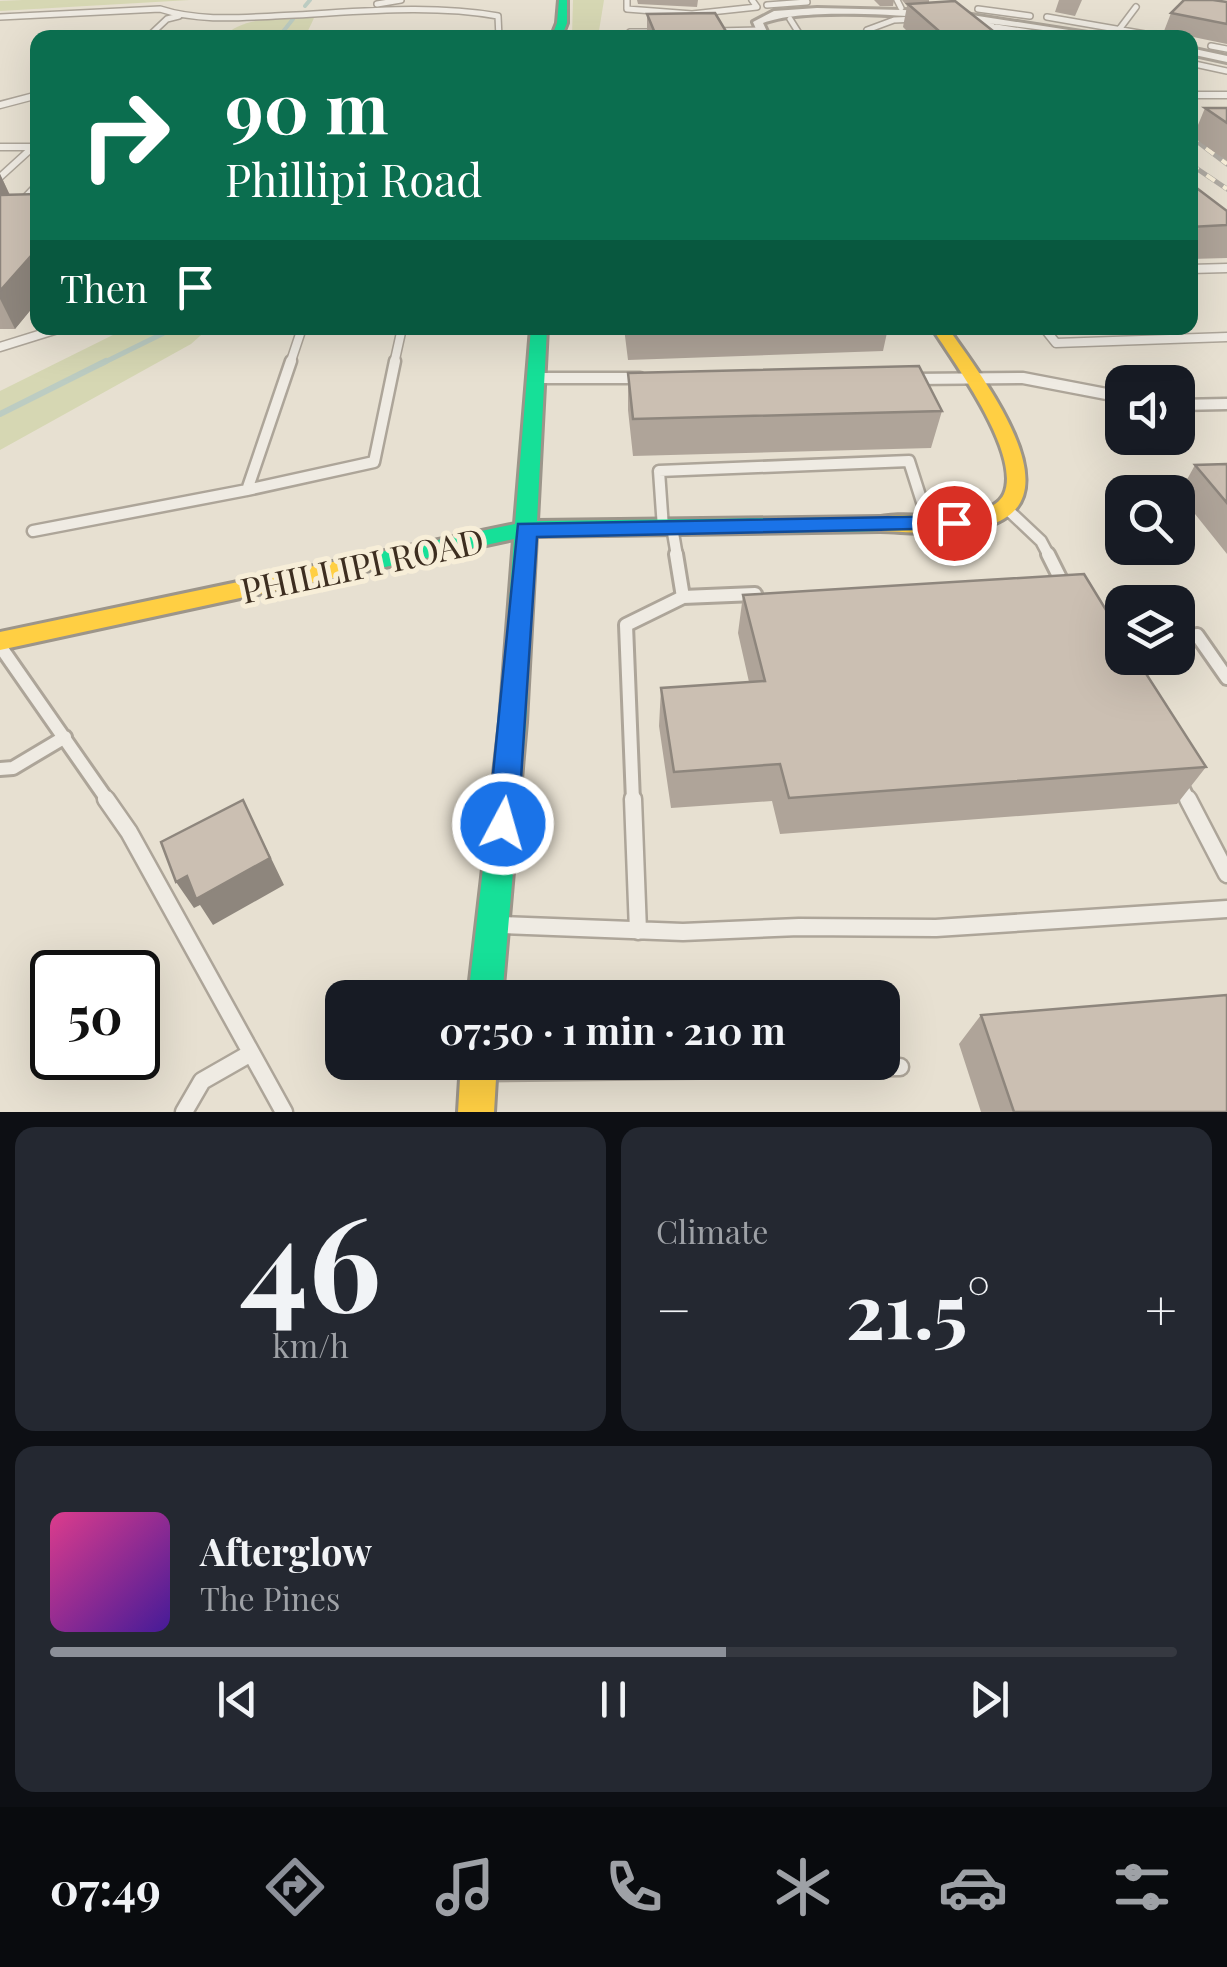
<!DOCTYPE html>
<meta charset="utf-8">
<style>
body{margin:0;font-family:"Playfair Display",serif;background:#242831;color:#f1f3f6;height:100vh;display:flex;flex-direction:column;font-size:38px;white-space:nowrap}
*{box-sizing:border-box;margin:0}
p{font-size:32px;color:#9ea1a6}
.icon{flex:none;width:55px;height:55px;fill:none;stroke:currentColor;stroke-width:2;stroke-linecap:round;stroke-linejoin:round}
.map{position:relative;height:1112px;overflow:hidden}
.details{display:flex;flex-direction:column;gap:15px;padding:15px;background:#0d0f14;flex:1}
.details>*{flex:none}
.banner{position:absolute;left:30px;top:30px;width:1168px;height:305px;border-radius:20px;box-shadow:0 10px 40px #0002;background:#0b6e4f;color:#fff;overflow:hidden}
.tools{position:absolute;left:1105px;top:365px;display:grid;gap:20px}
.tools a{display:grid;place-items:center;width:90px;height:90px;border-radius:20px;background:#171b24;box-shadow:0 10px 40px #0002;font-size:50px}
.speed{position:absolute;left:30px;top:950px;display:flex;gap:20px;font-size:50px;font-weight:700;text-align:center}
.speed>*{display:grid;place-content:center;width:130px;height:130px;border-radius:50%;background:#171b24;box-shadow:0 10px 40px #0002;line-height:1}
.speed .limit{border:5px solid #111;border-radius:15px;background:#fff;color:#111}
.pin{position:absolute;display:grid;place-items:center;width:85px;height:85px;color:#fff;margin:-42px;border:5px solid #fff;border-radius:50%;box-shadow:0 2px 10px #0007}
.me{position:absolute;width:110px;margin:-55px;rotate:6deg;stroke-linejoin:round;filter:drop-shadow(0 0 8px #0008)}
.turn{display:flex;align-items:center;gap:35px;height:210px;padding:0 30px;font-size:45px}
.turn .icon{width:130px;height:130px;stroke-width:2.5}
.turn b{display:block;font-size:70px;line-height:85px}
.then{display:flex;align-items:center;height:95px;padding:0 30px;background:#0003;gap:20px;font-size:38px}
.big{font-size:75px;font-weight:700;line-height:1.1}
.details .card{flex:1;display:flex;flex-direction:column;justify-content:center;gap:15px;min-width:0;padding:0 35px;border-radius:20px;background:#242831}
.details .dial{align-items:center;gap:0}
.dial b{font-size:130px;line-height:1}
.song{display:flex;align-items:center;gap:30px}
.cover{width:120px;height:120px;border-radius:15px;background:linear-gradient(135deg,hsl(330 70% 55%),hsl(260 70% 35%))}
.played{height:10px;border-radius:5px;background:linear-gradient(90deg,#8c9099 60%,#363941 60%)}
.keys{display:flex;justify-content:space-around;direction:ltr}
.heat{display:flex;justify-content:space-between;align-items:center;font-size:55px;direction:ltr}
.details .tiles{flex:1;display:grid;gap:15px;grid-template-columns:1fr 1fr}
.card:last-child{grid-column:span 2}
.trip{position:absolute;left:325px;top:980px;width:575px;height:100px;border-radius:20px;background:#171b24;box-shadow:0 10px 40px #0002;font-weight:700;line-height:100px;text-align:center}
.tabs{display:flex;height:160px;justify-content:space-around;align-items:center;background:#090b0e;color:#9ea1a6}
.tabs .icon{width:70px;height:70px}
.tabs .current{color:#8c9099}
.tabs b{font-size:45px;color:#f1f3f6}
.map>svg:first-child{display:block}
.green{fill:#d6d7b3}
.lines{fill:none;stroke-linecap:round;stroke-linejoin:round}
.stream-far2{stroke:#bcccc2;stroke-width:4}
.stream-far1{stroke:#bcccc2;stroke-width:5}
.stream{stroke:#bcccc2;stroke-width:6}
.lane-far5-casing{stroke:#ada599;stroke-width:8}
.lane-far4-casing{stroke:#ada599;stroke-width:9}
.lane-far3-casing{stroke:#ada599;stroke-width:11}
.lane-far2-casing{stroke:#ada599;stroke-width:15}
.lane-far1-casing{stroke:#ada599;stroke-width:18}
.lane-casing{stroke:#ada599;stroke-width:21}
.street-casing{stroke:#ada599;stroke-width:6}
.fast-casing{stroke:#9c958a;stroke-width:6}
.slow-casing{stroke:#9c958a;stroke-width:6}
.lane-far5{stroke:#efebe3;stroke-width:5}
.lane-far4{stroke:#efebe3;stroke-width:6}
.lane-far3{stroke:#efebe3;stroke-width:8}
.lane-far2{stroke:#efebe3;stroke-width:10}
.lane-far1{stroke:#efebe3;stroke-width:12}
.lane{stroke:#efebe3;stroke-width:16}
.street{fill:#efebe3;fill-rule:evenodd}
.fast{fill:#16e098;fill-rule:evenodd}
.slow{fill:#ffcf43;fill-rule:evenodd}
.rail-casing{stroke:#afaaa2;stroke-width:5}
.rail{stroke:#f7eed8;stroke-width:4;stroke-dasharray:10;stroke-linecap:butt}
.wall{fill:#afa499}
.shaded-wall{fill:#8e867d}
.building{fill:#cbbfb2;stroke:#8e867d;stroke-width:2.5}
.route{fill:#1a73e8;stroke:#114b97;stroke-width:2.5}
.labels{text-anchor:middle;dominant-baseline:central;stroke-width:10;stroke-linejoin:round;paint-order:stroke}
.street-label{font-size:35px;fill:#3d2e20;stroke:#f7eed8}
</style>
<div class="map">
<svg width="1227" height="1112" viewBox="0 0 1227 1112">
<rect width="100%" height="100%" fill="#e7e0d1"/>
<!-- green -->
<path class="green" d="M23,0H190L0,11V1Z
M573,0H604L598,37H572Z
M315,16L305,37H224C241,15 288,19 315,16Z
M127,328H209L191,344L0,450V391Z"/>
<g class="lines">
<!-- stream-far2 -->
<path class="stream-far2" d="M305,6L310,0
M278,38L293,19"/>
<!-- stream-far1 -->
<path class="stream-far1" d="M101,364L174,328"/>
<!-- stream -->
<path class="stream" d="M0,414L106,361"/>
<defs>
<path id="lane-far5" d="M627,0V9L692,14L757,7L752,0
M897,0L901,8
M377,4L401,0
M767,5L807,2
M978,9L1030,16
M0,17L160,9C197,21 236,18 275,16C348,13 425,3 498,16L499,38
M1047,17L1168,38
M790,19L802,38
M975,23L992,26L1006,38
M996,27L1066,38
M715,31L760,30
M1118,31L1136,7
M150,35L167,19L179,16
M631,38L630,32H661
M874,38L867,30L894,20L917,19
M1211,46L1227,49
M1190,63L1227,71"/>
<path id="lane-far4" d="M1190,95H1227
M0,105L38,95
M0,147H33L0,177
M20,203L38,184"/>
<path id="lane-far3" d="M1190,269L1227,268
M1044,328L1056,343L1227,337
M0,347L61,328
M290,364L302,328
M394,364L402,328"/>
<path id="lane-far2" d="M536,378H640
M913,379L1023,378L1122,397
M1178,405L1227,404
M247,490L374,462L395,361
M1006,508L1041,541L1049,556
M672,527L677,556
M663,528L659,471L909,461L929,524
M33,531L247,490L291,361"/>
<path id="lane-far1" d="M676,554L683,597
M1048,554L1063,584H1058
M1197,635L1227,678
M0,646L108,801
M0,769L13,768L65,737
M1179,781L1189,801
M633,801L626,625L683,597L755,594"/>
<path id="lane" d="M106,799L129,832L284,1112
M633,799L638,931
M1188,799L1227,874
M502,925L683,932L799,927L936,928L1227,909
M488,1072L900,1067
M184,1112L202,1081L251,1053"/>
<path id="street" d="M817,8L946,11L1120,38H1096C1024,26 824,0 763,23L770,38H760L753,22L774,11Z
M1190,48L1227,56V62L1190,54Z"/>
<path id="fast" d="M559,0H567V23L561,38H551L557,23Z
M531,328H547L537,521L880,517L891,524L880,531L536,536L526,722L502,998H468L500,722L514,539L371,570L360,562L371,554L515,524Z"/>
<path id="slow" d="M932,328H948C973,365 1063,477 1008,516C974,540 919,532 880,531L869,524L872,519C904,510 940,521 972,514C983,511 999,505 1004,494C1022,454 953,361 932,328Z
M371,554L379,556L382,562L379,568L0,650V632Z
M461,1062H497L494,1112H458Z"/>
</defs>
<!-- lane-far5 casing -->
<use href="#lane-far5" class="lane-far5-casing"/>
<!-- lane-far4 casing -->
<use href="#lane-far4" class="lane-far4-casing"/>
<!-- lane-far3 casing -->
<use href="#lane-far3" class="lane-far3-casing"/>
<!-- lane-far2 casing -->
<use href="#lane-far2" class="lane-far2-casing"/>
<!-- lane-far1 casing -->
<use href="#lane-far1" class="lane-far1-casing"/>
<!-- lane casing -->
<use href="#lane" class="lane-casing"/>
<!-- street casing -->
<use href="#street" class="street-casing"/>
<!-- fast casing -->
<use href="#fast" class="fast-casing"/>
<!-- slow casing -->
<use href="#slow" class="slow-casing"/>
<!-- lane-far5 -->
<use href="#lane-far5" class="lane-far5"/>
<!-- lane-far4 -->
<use href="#lane-far4" class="lane-far4"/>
<!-- lane-far3 -->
<use href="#lane-far3" class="lane-far3"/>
<!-- lane-far2 -->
<use href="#lane-far2" class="lane-far2"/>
<!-- lane-far1 -->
<use href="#lane-far1" class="lane-far1"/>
<!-- lane -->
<use href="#lane" class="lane"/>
<!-- street -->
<use href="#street" class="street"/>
<!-- fast -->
<use href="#fast" class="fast"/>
<!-- slow -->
<use href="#slow" class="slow"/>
<defs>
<path id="rail" d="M1190,136L1227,164
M1190,164L1227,189"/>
</defs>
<!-- rail casing -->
<use href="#rail" class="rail-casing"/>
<!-- rail -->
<use href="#rail" class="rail"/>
</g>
<!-- wall -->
<path class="wall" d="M637,0H698L697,7L638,4Z
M874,0H894L893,6H880Z
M902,0H929V3L1002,38H914L903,27L907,6Z
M1059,0H1082L1075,16L1055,12Z
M1227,2V44L1164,31L1171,13Z
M647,14L730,38H647Z
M1205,108H1227V161L1193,137Z
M0,174L10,195L38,194V301L15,329H0Z
M1190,183L1227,211V258L1190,259Z
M624,328H888L883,351L628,360Z
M628,373L942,411L931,448L633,456L628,410Z
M1227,464V554L1179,494L1195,465Z
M743,595L1206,767L1177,804L780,834L772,801L671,808L659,726L661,688L749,682L738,633Z
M981,1015L1227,1112H981L959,1044Z"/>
<!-- shaded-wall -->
<path class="shaded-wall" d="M0,174L12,200L0,212Z
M38,248V301L15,329L0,299V291Z
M243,800L284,885L213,925L200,905L194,908L176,882Z"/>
<!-- building -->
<path class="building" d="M1184,0H1213L1227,2V24L1171,13Z
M955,1L1002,38H947L908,4Z
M715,13L730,38H657L647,14Z
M1205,108H1227V123Z
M1190,183L1227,211V225L1190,227Z
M38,194V248L0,291V195Z
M919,366L942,411L633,419L628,373Z
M1227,464V503L1195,465Z
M1084,574L1122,636V658H1136L1206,767L789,798L780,764L674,772L661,688L765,681L743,595Z
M243,800L270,858L196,899L187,876L176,882L161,842Z
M1227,995V1112H1014L981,1015Z"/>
<!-- route -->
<path class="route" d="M954,516L962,518L965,523L962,528L537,537L518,824L513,833L503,837L493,833L488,824L518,524Z"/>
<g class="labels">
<!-- street labels -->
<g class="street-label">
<text transform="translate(362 564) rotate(-12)">PHILLIPI ROAD</text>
</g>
</g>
</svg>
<div class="tools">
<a><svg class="icon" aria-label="sound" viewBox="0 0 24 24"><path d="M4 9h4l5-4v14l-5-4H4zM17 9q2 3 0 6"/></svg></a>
<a><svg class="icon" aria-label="search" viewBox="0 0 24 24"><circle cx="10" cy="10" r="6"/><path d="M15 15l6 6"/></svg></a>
<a><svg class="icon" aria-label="layers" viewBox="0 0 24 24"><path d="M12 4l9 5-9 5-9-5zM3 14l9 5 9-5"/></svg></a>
</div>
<div class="speed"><div class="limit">50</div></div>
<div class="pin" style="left:954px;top:523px;background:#d93025"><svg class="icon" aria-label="arrive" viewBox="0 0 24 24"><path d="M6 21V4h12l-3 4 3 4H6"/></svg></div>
<svg class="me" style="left:503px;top:824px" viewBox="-20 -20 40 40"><circle r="17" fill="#1a73e8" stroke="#fff" stroke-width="3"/><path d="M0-11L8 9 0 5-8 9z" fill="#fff"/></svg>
<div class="trip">07:50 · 1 min · 210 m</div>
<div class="banner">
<div class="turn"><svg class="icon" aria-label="right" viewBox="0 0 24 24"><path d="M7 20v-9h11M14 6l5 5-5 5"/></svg><div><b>90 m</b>Phillipi Road</div></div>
<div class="then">Then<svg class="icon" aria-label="arrive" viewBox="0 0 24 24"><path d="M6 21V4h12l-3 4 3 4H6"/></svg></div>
</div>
</div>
<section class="details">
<div class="tiles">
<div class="card dial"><b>46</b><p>km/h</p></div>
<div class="card"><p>Climate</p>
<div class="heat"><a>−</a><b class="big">21.5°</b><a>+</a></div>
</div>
<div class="card">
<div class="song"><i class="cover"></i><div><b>Afterglow</b><p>The Pines</p></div></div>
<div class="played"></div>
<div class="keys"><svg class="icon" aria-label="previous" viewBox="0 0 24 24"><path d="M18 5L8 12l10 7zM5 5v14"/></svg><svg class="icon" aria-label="pause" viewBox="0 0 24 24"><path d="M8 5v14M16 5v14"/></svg><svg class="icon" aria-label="next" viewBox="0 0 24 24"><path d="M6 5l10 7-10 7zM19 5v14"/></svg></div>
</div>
</div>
</section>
<nav class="tabs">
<b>07:49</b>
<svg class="icon current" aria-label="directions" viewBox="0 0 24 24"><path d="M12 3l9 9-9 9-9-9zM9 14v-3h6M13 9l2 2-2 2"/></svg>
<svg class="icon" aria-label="music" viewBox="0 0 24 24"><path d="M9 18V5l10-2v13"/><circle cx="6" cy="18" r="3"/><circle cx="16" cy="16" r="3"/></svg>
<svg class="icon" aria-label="phone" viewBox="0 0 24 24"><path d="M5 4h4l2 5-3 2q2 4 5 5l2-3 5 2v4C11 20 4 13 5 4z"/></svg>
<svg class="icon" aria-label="climate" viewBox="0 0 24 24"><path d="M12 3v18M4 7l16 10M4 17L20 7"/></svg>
<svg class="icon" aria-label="car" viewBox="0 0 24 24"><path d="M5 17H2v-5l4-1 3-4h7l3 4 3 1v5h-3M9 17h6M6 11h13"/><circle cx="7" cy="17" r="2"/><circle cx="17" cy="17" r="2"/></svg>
<svg class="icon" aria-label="filters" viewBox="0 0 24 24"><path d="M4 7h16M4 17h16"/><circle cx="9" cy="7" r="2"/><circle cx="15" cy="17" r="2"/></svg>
</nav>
